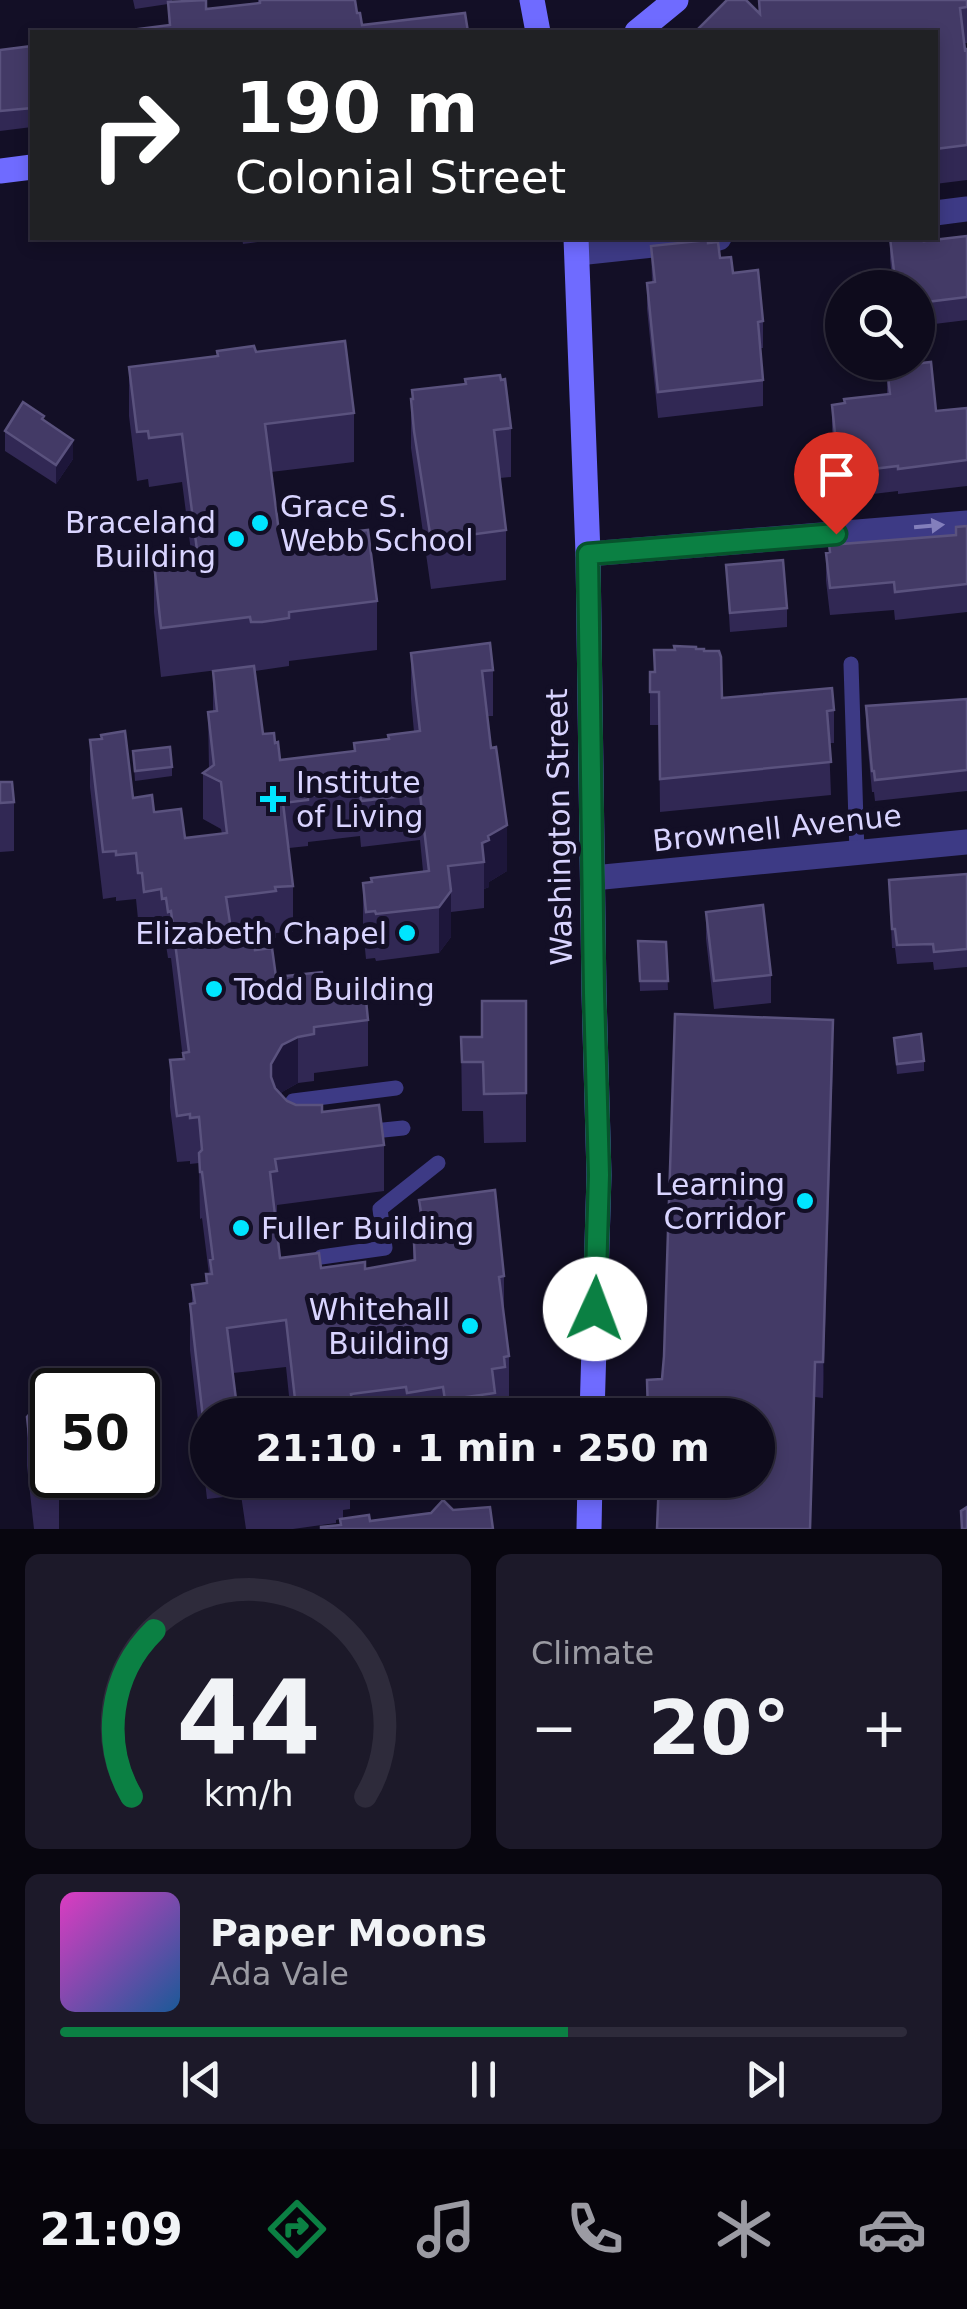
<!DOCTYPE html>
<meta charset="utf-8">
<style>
body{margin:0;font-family:"DejaVu Sans",sans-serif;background:#1c1929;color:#f1f3f6;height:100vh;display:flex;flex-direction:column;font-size:38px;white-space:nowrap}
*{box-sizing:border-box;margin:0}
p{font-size:32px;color:#9b9ba3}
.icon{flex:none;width:55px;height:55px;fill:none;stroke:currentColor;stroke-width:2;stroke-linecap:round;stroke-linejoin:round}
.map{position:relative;height:1529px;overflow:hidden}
.panel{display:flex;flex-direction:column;gap:25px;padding:25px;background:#08060f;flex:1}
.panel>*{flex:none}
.guide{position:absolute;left:30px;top:30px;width:908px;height:210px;border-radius:0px;box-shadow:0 5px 15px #0003,0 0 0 2px #2e2b3b;background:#202124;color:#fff;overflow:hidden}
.buttons{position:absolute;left:825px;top:270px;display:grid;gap:20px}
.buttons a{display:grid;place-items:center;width:110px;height:110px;border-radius:50%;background:#0e0b1c;box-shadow:0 5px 15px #0003,0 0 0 2px #2e2b3b;font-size:50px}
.speed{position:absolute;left:30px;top:1368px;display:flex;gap:20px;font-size:50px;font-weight:700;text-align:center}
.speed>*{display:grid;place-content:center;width:130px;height:130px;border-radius:50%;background:#0e0b1c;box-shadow:0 5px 15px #0003,0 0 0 2px #2e2b3b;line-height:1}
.speed .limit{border:5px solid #111;border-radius:15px;background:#fff;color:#111}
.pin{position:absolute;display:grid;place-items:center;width:85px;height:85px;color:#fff;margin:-102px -42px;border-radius:50% 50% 50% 0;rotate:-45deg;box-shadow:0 0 10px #0007}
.pin .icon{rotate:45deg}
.me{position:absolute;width:110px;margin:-55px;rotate:2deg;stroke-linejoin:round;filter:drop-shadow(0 0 8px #0008)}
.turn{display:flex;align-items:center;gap:35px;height:210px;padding:0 40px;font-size:45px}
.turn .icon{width:130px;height:130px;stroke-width:2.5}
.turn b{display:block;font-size:70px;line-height:85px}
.big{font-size:75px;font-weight:700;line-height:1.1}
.panel .card{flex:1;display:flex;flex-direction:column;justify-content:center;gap:15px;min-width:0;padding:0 35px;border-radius:15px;background:#1c1929}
.panel .dial{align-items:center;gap:0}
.dial svg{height:260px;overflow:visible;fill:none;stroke:#2e2b3b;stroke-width:7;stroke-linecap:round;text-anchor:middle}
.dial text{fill:#f1f3f6;stroke:none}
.song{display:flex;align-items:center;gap:30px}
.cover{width:120px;height:120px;border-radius:15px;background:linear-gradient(135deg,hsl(310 70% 55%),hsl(210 70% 35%))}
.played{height:10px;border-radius:5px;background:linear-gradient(90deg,#0b8043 60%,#2e2b3b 60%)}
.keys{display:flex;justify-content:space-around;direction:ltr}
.heat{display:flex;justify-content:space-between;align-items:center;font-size:55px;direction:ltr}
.panel .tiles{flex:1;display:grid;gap:25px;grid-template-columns:1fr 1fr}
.card:last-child{grid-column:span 2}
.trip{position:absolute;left:190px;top:1398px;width:585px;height:100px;border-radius:50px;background:#0e0b1c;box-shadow:0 5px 15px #0003,0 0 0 2px #2e2b3b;font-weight:700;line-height:100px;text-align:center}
.tab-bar{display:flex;height:160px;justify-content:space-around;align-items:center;background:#06040b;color:#9b9ba3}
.tab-bar .icon{width:70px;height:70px}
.tab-bar .active{color:#0b8043}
.tab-bar b{font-size:45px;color:#f1f3f6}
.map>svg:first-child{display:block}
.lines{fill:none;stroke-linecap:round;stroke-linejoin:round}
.lane{stroke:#3d3a85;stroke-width:15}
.street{stroke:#3d3a85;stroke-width:25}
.secondary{stroke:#6f6bff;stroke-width:25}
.wall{fill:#312854}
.shaded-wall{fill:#1d163a}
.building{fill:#433a66;stroke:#5a527e;stroke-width:2.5}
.oneway{fill:#837fbc}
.route-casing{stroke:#07532c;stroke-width:25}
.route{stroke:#0b8043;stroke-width:18}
.poi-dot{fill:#00e5ff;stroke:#130f26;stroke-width:4}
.labels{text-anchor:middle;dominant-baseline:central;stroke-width:10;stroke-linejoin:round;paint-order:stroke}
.poi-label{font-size:30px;fill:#d9d4ff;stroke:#130f26;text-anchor:start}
.street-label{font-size:30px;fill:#d9d4ff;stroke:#130f26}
</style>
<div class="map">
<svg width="967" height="1529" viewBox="0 0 967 1529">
<rect width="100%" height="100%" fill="#130f26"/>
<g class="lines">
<!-- lane -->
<path class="lane" d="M851,664L857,853
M286,1122L287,1111L293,1101L396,1088
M364,1132L403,1128
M321,1257L385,1248L380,1209L438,1163"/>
<!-- street -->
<path class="street" d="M935,213L967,209
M578,253L719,238
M588,554L967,523
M593,878L967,842"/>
<!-- secondary -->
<path class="secondary" d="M532,0L538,32
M637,32L676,0
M0,171L32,167
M576,238L588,554L594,993L599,1175L592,1415
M589,1529L590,1480"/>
</g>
<!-- wall -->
<path class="wall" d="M133,0H172V2L206,9L258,3V0H313L357,13L362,25L468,32L169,26L168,4L135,9Z
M967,0V43H964L965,50L967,49V180L935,184V32L759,13Z
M32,46V127L0,131V50Z
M967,236V320L918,326V288H893L890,259V238L924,241Z
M242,238H286L243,244Z
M708,243L733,273L763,321V348H760L763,380V406L658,418L647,309V283L652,282L651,246Z
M256,352L354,413V462L271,472L280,540L377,601V650L289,661V666L255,671L263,734L275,743L280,760L354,751V743L388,739L414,732L411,699V653L493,670V716H487L507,871L489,882V887L484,889V908L451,912V937L439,953L376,961L375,958L366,959L363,929V883L423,871L420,840L361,847L360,836L308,842V846L289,848L293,886V932L276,933V938L254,940L255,950L276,977L325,995L368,1020V1066L314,1073V1081L298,1083L282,1092L281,1094L287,1101L322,1112L384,1145V1191L277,1205V1217H275L280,1258L321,1268L365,1269L413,1260V1226L419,1225V1200L504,1276V1315L509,1356V1402L505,1403V1414L291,1415L286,1367L233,1373L208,1415V1480H350V1509L343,1510V1519L370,1521L453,1510L340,1525V1519L336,1520V1523L293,1529H246L241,1495L207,1499L190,1350V1304L192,1303V1285L206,1283V1274H209L202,1218L200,1219L199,1163L190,1164V1161L177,1162L170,1107V1060L183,1059L171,958H168L166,945H162L161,936L144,938L142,920L138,919L136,899L116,901V897L103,899L90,787V740L133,798L154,812L185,838L222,834L221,829L203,819V773L209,769L208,712H213V671L250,666L161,677L154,612V563L163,562V554L191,551L182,482L149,487L148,479L137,481L129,416V367Z
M887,367L936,411L967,408V486L898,494V491L839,498L832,430V405L887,394Z
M465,379L511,428V477L500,478L506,530V580L431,589L411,448V399H412V390L465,384Z
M44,421L73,459L56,484L5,451V431Z
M967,526V612L895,620L894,610L830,615L826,581V553L956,535Z
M726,565L787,608V627L730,632Z
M696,649L722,698L834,710V743H829L831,795L660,812L659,725H650V672H654Z
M967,699V791L875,801L874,792H872L866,727V706Z
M133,751L172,767V776L135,781Z
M0,782L14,802V851L0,852Z
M967,874V967L934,970L933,962L897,964L895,948H892L889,880Z
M706,912L771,975V1003L714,1009L706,939Z
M638,941L666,942L668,990L640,991Z
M526,1001V1142L484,1143L483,1111H462L461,1037H482Z
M894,1038L924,1061V1071L897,1074Z
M833,1056L823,1398L815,1397L758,1415H648L647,1380L662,1379Z
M27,1417L63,1475V1491L59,1495V1529H34L27,1466Z"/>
<!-- shaded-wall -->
<path class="shaded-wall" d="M73,440V459L56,484V465Z
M507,825V871L489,882V887L484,889V862L482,843L488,836Z
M451,891V937L439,953V907Z
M833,1020V1056L823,1398V1362Z
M298,1037V1083L282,1092L271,1111V1064L282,1045Z
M815,1362V1397L810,1529Z
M56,1475H63V1491L59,1495V1480Z"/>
<!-- building -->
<path class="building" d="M206,0V9L260,3V0H355L357,13H360L362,25L465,13L468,32H115L170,25L168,2Z
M727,0H746L760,14L759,0H967V7L960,8L965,50L967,49V145L935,149V32H695Z
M32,46V108L0,111V50Z
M967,236V297L918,303V288H896L890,238H924V241Z
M708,240V243L718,242L720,258L731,257L733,273L758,270L763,321L758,322L763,380L658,392L647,283L655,282L651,246Z
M345,341L354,413L265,424L280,540L368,530L377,601L289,612V618L262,622H251L250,617L161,628L154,563L164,562L163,554L197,550L182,434L149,438L148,431L137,432L129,367L218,356L217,351L254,346L256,352Z
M931,362L936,411L967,408V460L898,469V466L839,473L832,405L845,403L844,399L890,394L887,367Z
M500,375L501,380L505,379L511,428L494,430L506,530L431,540L414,431L411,399H413L412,390L466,384L465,379Z
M23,402L44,416L42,419L73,440L56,465L5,431Z
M967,526V584L895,592L894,582L830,588L826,553L830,552L829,545L956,535V527Z
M783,560L787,608L730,613L726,565Z
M490,643L493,670L482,671L491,748L496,747L507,825L488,836L489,840L482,843L484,862L448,866L451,891L439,907L376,914L375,911L366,912L363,883L372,882L371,878L429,871L420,794L361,801L360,790L308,796V800L283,803L293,886L275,887L276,891L226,897L232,936L241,935L242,940L254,939L255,950L272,948L276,977L322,972L325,995L365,990L368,1020L314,1027V1034L298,1037L282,1045L271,1064V1077L275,1088L287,1101L296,1105H322V1112L379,1105L384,1145L275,1159L277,1171L270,1172L280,1258L319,1253L321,1268L365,1262V1269L415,1260L413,1226L423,1224L419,1200L495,1190L504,1276L499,1277L509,1356L504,1357L505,1367L492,1369L495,1393L445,1400L443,1387L407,1393L406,1387L351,1394L354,1415H300L298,1398L295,1399L286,1320L227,1328L238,1415H208L207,1453L190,1304L195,1303L192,1285L207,1283L206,1274H212L210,1260L213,1259L202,1172H200L199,1153L202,1150L199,1117L190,1118V1114L177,1116L170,1060L184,1059L183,1053L189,1052L171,911L168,912L166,898L162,899L161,889L144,892L142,873H138L136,853L116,855V851L103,852L90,740L102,739L101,735L125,731L133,798L152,795L154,812H156L181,809L185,838L227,833L221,782L203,773L214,765L208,712L217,711L213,671L254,666L263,734L274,733L275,743L278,742L280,760L355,751L354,743L389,739L388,735L420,731L411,653Z
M674,646L696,647V649H704V651H719L721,657L722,698L832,688L834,710L827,711L831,762L660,779L659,692H650V672H655L654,650H675Z
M967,699V770L875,780L874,771H872L866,706Z
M170,747L172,767L135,771L133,751Z
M0,782H12L14,802L0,803Z
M967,874V949L934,952L933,944L897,945L895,929H892L889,880Z
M763,905L771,975L714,981L706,912Z
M638,941L666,942L668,981H640Z
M482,1001H526V1093L484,1094L483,1062H462L461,1037H482Z
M675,1014L833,1020L823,1362H815L810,1529H657L659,1480H758V1415L648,1414L647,1380L662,1379L664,1356Z
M921,1034L924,1061L897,1064L894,1038Z
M44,1408L52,1415V1475H59V1480L34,1483L27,1417L34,1409Z
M245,1480H314L281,1484L282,1490L247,1494Z
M443,1500L453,1510L490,1507L493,1529H321V1527L341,1525L340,1519L369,1515L370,1521L431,1513Z
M967,1507V1529H962L961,1511Z"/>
<!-- one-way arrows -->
<defs><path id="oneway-solid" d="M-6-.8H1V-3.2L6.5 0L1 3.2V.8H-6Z" transform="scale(2.5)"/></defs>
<use class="oneway" href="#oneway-solid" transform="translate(929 526) rotate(-5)"/>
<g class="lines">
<defs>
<path id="route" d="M595,1309L599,1175L594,993L588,554L836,534"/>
</defs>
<!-- route casing -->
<use href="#route" class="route-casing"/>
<!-- route -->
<use href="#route" class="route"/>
</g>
<!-- markers -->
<g class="poi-dot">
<circle cx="260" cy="523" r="10"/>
<circle cx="236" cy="539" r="10"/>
<path d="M268 784h10v10h10v10h-10v10h-10v-10h-10v-10h10z"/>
<circle cx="407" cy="933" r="10"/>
<circle cx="214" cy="989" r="10"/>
<circle cx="805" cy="1201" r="10"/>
<circle cx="241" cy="1228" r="10"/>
<circle cx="470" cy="1326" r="10"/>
</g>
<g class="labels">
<!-- poi labels -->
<g class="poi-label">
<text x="280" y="506">Grace S.<tspan x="280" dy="34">Webb School</tspan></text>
<text x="216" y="522" text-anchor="end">Braceland<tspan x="216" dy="34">Building</tspan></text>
<text x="296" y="782">Institute<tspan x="296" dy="34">of Living</tspan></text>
<text x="387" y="933" text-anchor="end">Elizabeth Chapel</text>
<text x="234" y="989">Todd Building</text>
<text x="785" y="1184" text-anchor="end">Learning<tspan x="785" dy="34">Corridor</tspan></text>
<text x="261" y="1228">Fuller Building</text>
<text x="450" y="1309" text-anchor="end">Whitehall<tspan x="450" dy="34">Building</tspan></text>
</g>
<!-- street labels -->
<g class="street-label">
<text transform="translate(559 827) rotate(-91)">Washington Street</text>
<text transform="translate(777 828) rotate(-6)">Brownell Avenue</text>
</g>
</g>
</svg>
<div class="buttons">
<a><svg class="icon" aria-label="search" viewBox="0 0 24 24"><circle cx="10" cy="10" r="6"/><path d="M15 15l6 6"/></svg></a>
</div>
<div class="speed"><div class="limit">50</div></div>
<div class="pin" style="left:836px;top:534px;background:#d93025"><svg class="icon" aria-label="arrive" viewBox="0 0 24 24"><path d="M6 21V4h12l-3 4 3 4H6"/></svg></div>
<svg class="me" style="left:595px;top:1309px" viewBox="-20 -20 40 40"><circle r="19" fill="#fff"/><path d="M0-13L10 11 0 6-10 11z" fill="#0b8043"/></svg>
<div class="trip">21:10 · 1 min · 250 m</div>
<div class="guide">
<div class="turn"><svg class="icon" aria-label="right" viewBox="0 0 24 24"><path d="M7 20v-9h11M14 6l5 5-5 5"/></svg><div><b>190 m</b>Colonial Street</div></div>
</div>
</div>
<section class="panel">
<div class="tiles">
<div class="card dial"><svg viewBox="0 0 100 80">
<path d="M14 69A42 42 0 1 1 86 69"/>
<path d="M14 69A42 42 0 0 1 21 18" stroke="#0b8043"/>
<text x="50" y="56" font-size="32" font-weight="700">44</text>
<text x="50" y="72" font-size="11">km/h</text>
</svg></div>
<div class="card"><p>Climate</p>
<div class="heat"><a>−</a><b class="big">20°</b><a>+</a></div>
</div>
<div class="card">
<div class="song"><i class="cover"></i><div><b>Paper Moons</b><p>Ada Vale</p></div></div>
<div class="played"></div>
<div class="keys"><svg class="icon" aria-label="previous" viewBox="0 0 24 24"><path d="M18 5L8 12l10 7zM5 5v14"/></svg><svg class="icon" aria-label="pause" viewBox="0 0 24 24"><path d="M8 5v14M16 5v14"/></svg><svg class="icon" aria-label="next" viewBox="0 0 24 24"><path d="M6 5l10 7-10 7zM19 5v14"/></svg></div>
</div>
</div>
</section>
<nav class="tab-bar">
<b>21:09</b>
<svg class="icon active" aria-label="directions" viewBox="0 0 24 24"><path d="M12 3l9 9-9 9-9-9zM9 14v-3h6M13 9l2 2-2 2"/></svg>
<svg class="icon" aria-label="music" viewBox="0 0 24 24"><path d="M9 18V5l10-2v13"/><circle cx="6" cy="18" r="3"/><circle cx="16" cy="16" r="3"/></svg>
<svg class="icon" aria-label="phone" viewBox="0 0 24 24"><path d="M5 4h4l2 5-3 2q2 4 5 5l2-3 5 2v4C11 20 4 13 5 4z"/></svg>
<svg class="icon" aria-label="climate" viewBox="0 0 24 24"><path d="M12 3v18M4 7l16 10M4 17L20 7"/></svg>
<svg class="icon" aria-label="car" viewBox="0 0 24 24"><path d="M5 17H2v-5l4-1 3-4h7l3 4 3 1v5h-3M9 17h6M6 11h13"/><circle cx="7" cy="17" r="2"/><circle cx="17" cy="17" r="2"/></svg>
</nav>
